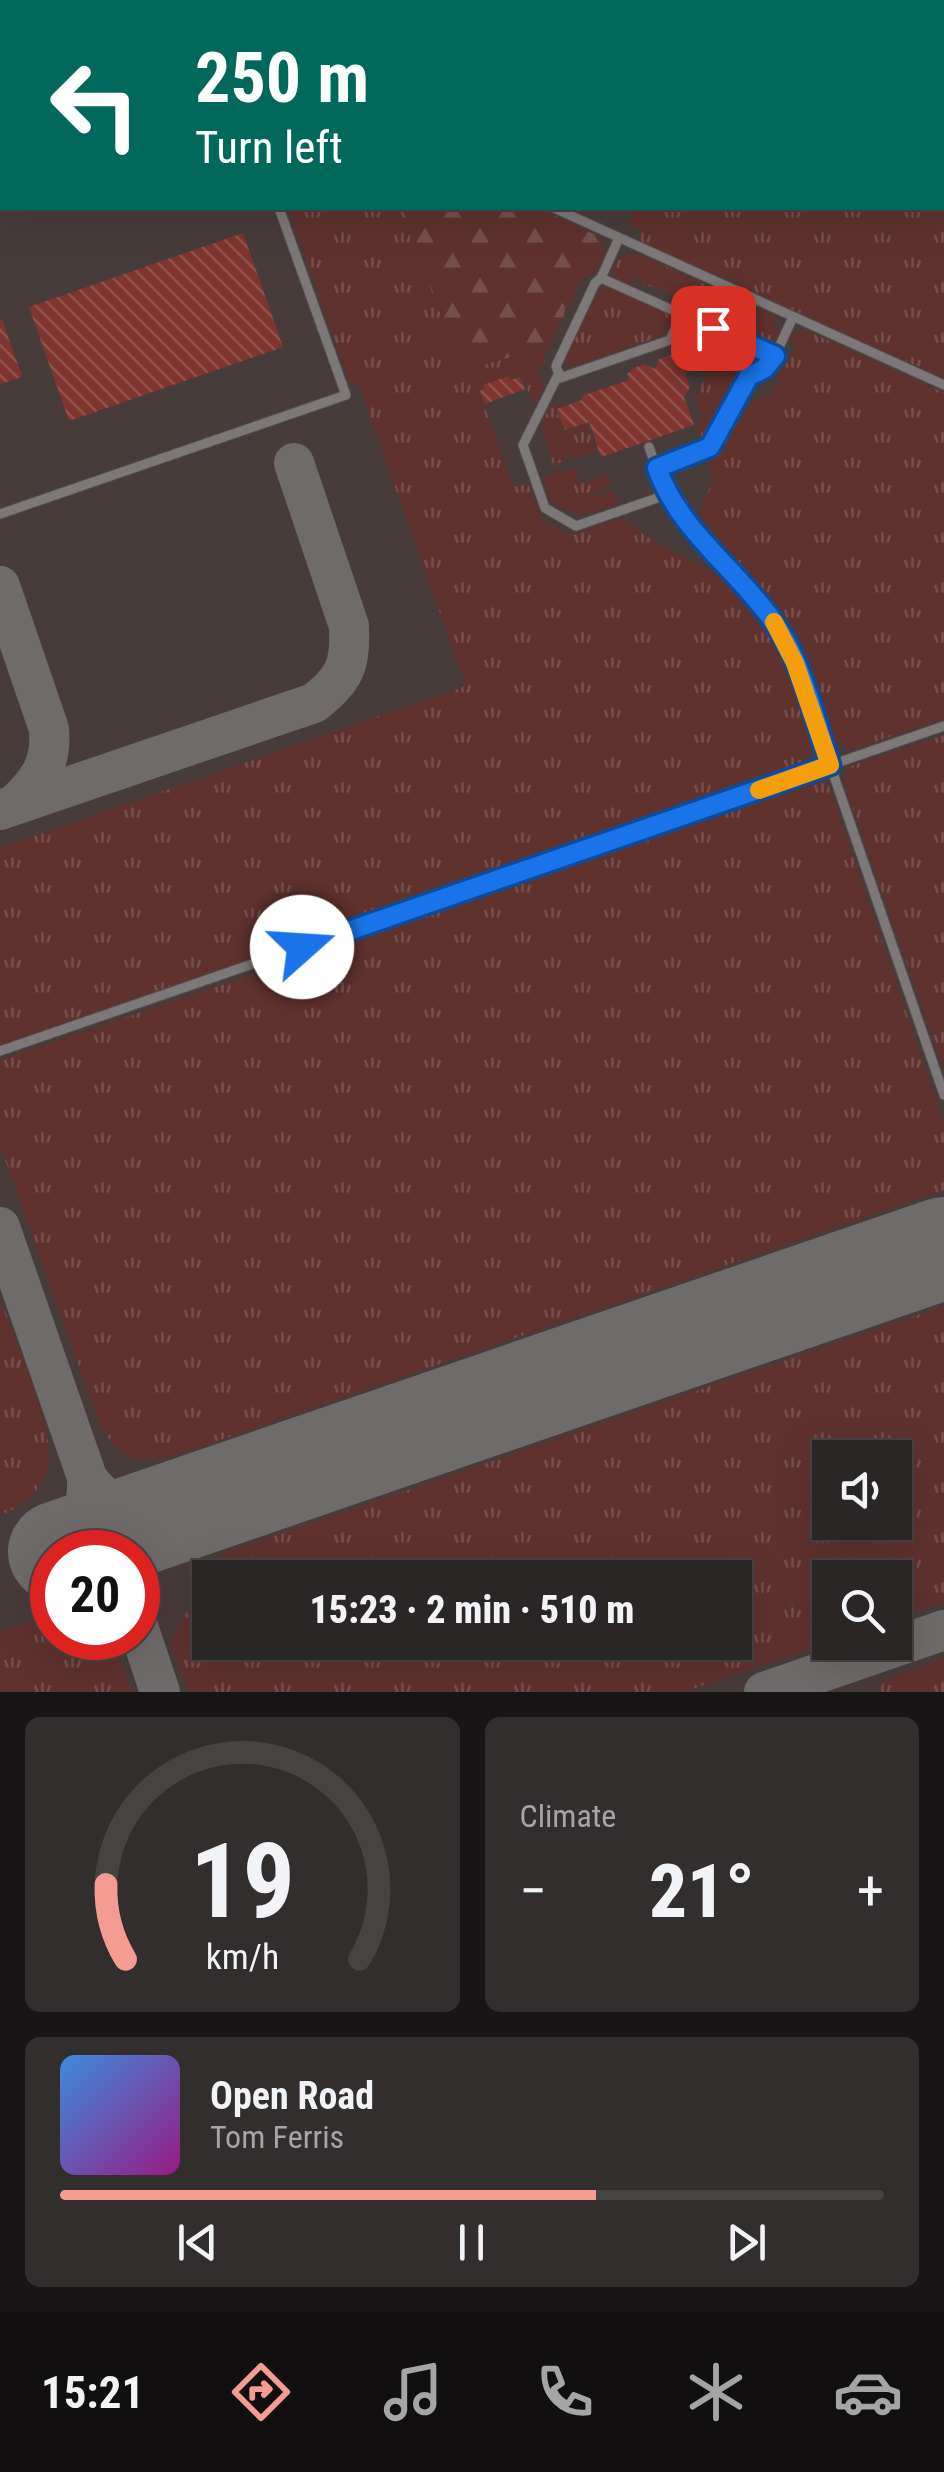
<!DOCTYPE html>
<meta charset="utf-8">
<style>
body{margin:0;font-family:"Roboto Condensed",sans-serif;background:#322e2e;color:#f1f3f6;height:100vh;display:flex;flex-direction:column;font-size:38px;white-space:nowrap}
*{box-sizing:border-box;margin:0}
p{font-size:32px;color:#a5a5a7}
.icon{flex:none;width:55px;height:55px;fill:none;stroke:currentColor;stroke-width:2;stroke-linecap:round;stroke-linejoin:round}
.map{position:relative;height:1692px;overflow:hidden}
.panel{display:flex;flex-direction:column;gap:25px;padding:25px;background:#171515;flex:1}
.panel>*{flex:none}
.hud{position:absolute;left:0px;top:0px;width:945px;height:210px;box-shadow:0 10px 40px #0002,0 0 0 2px #464343;background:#00695c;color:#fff;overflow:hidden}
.buttons{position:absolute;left:812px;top:1440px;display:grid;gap:20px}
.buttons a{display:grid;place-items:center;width:100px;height:100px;border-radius:0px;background:#2a2626;box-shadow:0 10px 40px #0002,0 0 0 2px #464343;font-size:50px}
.speed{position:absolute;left:30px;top:1530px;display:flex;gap:20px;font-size:50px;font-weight:700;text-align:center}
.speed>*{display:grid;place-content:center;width:130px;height:130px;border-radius:50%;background:#2a2626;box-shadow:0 10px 40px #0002,0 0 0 2px #464343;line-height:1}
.speed .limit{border:15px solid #d22;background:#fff;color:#111}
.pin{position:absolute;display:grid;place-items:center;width:85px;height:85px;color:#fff;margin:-42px;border-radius:20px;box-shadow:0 5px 15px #0006}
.me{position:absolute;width:110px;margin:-55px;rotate:71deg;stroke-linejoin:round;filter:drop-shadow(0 0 8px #0008)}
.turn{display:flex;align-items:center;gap:35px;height:210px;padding:0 30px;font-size:45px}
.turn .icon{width:130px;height:130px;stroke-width:2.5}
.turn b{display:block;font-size:70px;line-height:85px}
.big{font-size:75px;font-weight:800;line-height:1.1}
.panel .card{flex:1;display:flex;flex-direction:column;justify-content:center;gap:15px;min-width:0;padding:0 35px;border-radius:15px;background:#322e2e}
.panel .dial{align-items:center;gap:0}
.dial svg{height:260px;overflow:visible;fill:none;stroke:#464343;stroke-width:7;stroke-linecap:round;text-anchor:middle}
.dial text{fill:#f1f3f6;stroke:none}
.song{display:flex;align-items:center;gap:30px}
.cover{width:120px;height:120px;border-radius:15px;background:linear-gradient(135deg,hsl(210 70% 55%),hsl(310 70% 35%))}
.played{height:10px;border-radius:5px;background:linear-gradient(90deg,#f59c92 65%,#464343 65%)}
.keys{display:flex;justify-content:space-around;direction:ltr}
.heat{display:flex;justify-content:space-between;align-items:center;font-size:55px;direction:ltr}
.panel .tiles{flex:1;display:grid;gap:25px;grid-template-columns:1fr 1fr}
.card:last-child{grid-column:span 2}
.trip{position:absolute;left:192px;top:1560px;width:560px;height:100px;border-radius:0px;background:#2a2626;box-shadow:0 10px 40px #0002,0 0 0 2px #464343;font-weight:800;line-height:100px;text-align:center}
.dock{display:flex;height:160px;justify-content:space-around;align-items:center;background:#110f0f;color:#a5a5a7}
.dock .icon{width:70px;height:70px}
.dock .current{color:#f59c92}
.dock b{font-size:45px;color:#f1f3f6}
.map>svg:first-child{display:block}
.built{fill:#483c3b;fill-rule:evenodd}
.grass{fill:url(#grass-tufts);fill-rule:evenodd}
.forest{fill:url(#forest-firs)}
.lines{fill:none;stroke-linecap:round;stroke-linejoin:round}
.taxiway{stroke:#706b6b;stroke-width:40}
.runway{stroke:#706b6b;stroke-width:102}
.building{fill:url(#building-back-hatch)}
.lane-casing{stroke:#53504f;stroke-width:11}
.lane{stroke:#7d7877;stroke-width:9}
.route-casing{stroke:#114b97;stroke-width:25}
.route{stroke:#1a73e8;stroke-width:18}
.slow{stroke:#f59e0b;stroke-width:18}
</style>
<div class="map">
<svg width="944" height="1692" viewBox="0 0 944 1692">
<defs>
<pattern id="grass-tufts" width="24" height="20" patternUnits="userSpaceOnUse" patternTransform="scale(2.5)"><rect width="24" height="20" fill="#5f322e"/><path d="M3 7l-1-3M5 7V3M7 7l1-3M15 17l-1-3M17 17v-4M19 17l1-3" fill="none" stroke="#754f4c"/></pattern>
<pattern id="forest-firs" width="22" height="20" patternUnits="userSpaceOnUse" patternTransform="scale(2.5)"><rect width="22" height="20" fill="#5f322e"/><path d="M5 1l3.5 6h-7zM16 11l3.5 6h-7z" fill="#754f4c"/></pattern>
<pattern id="building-back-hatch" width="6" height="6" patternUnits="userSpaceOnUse" patternTransform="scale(2.5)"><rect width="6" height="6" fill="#7f342e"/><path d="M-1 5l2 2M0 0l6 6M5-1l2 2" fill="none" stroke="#91514c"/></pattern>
</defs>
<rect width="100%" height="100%" fill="#383333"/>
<!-- built -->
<path class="built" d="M0,0H944V1692H0ZM2,2H942V208H2ZM830,1458H895V1522H830ZM52,1552H138V1638H52ZM210,1578H735V1642H210ZM830,1578H895V1642H830Z"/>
<!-- grass -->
<path class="grass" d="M725,0H944V378L639,240L642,230L628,224L635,208H942V2H724Z
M288,208H399L463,371L548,346L550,350L545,352L544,365L537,368L544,387L534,406L522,375L479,391L513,487L528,484L543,521L569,535L623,518C642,539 696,561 722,578C777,612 795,688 815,745L804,766L0,1045V848L466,686L358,383L350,384Z
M634,252L775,316L777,319L773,321L776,329L782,331L778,338L762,344L755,328L749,330L741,323L735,324L732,320L720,318L710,310L705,311L702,307L698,308L687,300L667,294L665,290L645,285L635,276L630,278L633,287L616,278L613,272L619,258Z
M601,287H609L665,311L671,317L672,327L665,335L570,367L565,359Z
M690,322L699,326L693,341L720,353L726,338L735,342L725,346L728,352L740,353L749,361L765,356L760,366L745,370L714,435L705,445H701L695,428L700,426L698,418L702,416L694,395L701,393L700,388L710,370L697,362L688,366L678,342Z
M805,330L944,393V718L851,750L829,736C815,696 804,655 782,619C759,583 723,552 699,513L713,481L707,455L718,445L736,413L740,423L750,403L774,394L772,386L779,383L777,376L781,374V369L790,360L788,355L796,351L789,335Z
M563,403L564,406L556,409L564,431L587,424L596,451L574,459L571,453L566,454L567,460L556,464L559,473L578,467L576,477L580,484L607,475L611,486L594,493L596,496L613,491L618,504L580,516L552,503L543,478L556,473L541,426L550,406Z
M944,735V1070L843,780L851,766Z
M814,779L829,786L944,1123V1190L179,1454C135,1467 115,1457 97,1417L0,1145V1060L473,900Z
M0,1298C12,1332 54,1429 49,1461C45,1488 25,1507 0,1515Z
M944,1306V1602L895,1619V1578H830V1642L684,1692H189L170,1641L219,1555ZM830,1458H895V1522H830ZM210,1578H735V1642H210Z
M38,1618L52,1626V1638H77L119,1658L132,1692H0V1632Z
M944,1659V1692H878L885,1679Z"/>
<!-- forest -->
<path class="forest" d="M399,208H538L600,237L604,254L595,273L580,278L582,284L576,286L575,299L569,301L571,306L565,308L563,321L558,323L559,329L551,339L553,344L463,371Z"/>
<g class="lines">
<!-- taxiway -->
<path class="taxiway" d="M0,586L49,729C52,764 39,782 14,805
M0,810L314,703C345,679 351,665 349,626L294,463
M0,1227L113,1552
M55,1552C80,1533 88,1509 87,1478C108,1506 127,1513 161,1518
M138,1626L160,1692
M764,1692L944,1630"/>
<!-- runway -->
<path class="runway" d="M59,1552L944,1248"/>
</g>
<!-- building -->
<path class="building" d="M243,233L283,347L69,421L29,307Z
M2,319L22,377L0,384V320Z
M678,353L690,387L684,397L694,425L601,457L589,422L565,430L557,409L582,400L581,396L629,380L627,374L634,368L645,364L655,369L659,359Z
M509,376L510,380L520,377L525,389L485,404L480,391L485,389L483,385Z"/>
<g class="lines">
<defs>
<path id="lane" d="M359,0V2
M0,29L2,28
M0,162L2,161
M554,208L944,385
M619,238L601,278L775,356L793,317
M601,278L595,283L556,366L560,378L670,340L682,314
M559,373L523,445L545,508L576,526L666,495
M649,447L666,495L681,518L755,597L776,625L795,663L944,1095
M657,468L710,447L749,376L764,369L775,356
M0,514L346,395L279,208
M0,1051L944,726"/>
</defs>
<!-- lane casing -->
<use href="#lane" class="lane-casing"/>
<!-- lane -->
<use href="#lane" class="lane"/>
</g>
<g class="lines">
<defs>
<path id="route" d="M302,947L830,765C814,718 803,662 773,621C735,567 680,532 657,468L710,447L749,376L764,369L775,356L713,328"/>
</defs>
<!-- route casing -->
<use href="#route" class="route-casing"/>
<!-- route -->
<use href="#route" class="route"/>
<!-- slow -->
<path class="slow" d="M759,790L830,765L795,663L774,622"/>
</g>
</svg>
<div class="buttons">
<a><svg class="icon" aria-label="sound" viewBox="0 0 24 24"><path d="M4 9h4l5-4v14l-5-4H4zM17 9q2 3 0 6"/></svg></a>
<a><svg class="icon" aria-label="search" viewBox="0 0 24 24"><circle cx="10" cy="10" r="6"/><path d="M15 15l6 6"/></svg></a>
</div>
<div class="speed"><div class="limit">20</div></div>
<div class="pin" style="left:713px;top:328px;background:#d93025"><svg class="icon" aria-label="arrive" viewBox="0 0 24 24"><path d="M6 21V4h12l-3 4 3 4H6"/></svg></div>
<svg class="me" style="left:302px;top:947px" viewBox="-20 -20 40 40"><circle r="19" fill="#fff"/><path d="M0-13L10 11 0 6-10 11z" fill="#1a73e8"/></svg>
<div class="trip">15:23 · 2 min · 510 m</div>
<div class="hud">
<div class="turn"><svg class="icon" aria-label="left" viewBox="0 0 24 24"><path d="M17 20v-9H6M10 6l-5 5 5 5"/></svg><div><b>250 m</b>Turn left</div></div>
</div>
</div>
<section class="panel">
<div class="tiles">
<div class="card dial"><svg viewBox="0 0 100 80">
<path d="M14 69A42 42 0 1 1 86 69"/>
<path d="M14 69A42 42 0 0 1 8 46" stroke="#f59c92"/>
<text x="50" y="56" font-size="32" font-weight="700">19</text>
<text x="50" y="72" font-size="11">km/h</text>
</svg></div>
<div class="card"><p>Climate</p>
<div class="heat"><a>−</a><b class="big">21°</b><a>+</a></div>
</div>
<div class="card">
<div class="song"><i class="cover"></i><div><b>Open Road</b><p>Tom Ferris</p></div></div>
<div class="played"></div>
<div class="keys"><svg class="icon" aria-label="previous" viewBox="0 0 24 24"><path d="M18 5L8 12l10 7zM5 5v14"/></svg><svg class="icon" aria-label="pause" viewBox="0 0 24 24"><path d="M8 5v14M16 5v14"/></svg><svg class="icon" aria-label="next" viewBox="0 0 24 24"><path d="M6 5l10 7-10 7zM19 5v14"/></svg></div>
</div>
</div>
</section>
<nav class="dock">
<b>15:21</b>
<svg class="icon current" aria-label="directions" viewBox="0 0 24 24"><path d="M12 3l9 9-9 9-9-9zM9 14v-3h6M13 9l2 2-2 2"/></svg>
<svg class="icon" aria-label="music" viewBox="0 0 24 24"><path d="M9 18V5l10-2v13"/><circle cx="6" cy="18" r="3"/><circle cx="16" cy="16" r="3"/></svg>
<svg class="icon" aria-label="phone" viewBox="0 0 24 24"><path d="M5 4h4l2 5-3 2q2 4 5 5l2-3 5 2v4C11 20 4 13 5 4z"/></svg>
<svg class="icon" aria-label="climate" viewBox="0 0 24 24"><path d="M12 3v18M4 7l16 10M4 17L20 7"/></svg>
<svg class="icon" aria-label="car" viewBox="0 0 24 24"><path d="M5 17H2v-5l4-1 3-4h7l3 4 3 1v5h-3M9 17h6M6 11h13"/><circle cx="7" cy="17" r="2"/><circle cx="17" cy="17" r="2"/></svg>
</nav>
